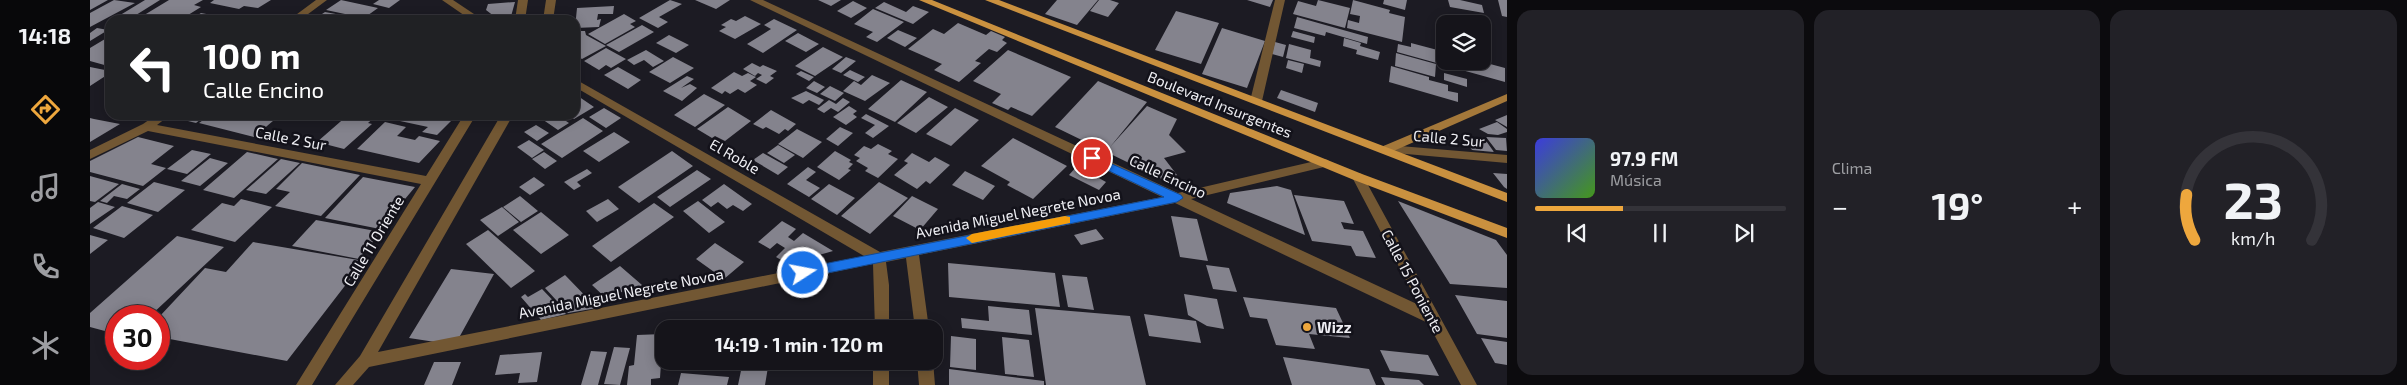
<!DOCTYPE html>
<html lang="es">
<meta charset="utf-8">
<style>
body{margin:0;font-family:"Exo 2",sans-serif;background:#222127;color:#f1f3f6;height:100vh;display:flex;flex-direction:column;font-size:19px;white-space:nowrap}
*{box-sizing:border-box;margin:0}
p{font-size:16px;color:#9d9ea2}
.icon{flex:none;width:28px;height:28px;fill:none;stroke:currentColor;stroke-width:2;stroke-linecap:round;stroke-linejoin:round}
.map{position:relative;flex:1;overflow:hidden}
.details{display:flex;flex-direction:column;gap:10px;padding:10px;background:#0c0b0e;width:900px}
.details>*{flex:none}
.top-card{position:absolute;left:15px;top:15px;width:475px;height:105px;border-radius:15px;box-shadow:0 2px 12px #0003,0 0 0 1px #343339;background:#202124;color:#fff;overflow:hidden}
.buttons{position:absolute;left:1346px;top:15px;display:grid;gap:10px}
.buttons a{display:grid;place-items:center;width:55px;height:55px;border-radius:10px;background:#15141a;box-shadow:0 2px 12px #0003,0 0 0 1px #343339;font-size:25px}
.speed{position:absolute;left:15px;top:305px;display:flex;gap:10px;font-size:25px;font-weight:700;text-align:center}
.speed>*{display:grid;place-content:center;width:65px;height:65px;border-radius:50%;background:#15141a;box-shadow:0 2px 12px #0003,0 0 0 1px #343339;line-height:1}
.speed .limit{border:8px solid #d22;background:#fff;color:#111}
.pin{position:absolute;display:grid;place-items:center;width:42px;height:42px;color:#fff;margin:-21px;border:2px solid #fff;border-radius:50%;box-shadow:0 1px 5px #0007}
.me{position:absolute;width:55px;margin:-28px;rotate:79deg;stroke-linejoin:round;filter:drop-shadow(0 0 4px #0008)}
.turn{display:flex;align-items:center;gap:18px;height:105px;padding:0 15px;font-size:22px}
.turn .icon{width:65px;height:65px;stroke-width:2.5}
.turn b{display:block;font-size:35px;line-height:42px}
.big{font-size:38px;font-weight:700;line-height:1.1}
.details .widget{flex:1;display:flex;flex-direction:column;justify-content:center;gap:8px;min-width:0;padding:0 18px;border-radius:15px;background:#222127}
.details .dial{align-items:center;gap:0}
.dial svg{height:130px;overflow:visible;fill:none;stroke:#343339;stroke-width:7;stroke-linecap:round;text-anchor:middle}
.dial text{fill:#f1f3f6;stroke:none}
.song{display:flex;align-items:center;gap:15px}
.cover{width:60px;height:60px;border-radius:8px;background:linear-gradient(135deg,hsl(240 70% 55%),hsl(100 70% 35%))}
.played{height:5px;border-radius:2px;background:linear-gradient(90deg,#eea73d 35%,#343339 35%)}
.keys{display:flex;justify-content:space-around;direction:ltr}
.heat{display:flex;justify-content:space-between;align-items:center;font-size:28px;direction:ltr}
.details .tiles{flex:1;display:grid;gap:10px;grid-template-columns:repeat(3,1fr)}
.trip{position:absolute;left:565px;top:320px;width:288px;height:50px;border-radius:15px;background:#15141a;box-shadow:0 2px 12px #0003,0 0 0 1px #343339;font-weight:700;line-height:50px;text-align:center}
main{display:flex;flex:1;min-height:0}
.tab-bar{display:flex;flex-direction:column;width:90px;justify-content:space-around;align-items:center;background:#08080a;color:#9d9ea2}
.tab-bar .icon{width:35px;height:35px}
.tab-bar .selected{color:#eea73d}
.tab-bar b{font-size:22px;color:#f1f3f6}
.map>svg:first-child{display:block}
.building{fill:#84838d}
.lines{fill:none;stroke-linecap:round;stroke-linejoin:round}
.minor{fill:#725733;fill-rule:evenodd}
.secondary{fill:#a4783a;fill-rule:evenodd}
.primary{fill:#ca913f;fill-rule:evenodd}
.route{fill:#1a73e8;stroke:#114b97}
.slow{fill:#f59e0b}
.poi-dot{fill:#eea73d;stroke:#13121a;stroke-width:2}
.labels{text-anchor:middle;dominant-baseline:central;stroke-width:5;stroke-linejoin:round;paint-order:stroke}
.street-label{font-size:15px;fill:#eeeef3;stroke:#13121a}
.poi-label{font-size:15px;font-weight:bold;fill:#eeeef3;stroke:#13121a;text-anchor:start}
</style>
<main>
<nav class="tab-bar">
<b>14:18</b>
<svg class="icon selected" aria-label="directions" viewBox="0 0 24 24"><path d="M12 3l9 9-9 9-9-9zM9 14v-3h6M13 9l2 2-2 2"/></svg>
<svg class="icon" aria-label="music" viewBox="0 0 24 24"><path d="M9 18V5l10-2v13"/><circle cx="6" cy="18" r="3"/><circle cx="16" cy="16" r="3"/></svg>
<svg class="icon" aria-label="phone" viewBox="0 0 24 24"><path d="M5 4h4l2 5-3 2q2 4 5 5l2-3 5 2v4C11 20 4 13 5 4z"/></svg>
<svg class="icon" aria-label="climate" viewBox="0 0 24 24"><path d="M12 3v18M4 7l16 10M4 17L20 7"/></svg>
</nav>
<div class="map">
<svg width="1417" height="385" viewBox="0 0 1417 385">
<rect width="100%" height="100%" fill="#1c1b23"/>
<!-- building -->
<path class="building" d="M0,0H18L0,10Z
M24,0L45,3L0,27V13Z
M55,0H70L38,20H22Z
M79,0H113L104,5L111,7L90,20H46Z
M124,0H181L168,8L154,6L149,9L120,3Z
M251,0L288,8L274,18L236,10Z
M289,0H310L299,8L283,4Z
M580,0L592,4L569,17L578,22L568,28L549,18Z
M605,0H640L626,9Z
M728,0H751L741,6Z
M967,0H1008L987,25L955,14Z
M1009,0H1020L1029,3L1018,17L1000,11Z
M1157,0H1183L1180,7Z
M1228,0L1260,8L1255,28L1203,14L1208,1L1226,6Z
M1263,0L1300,10L1299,13L1315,17L1312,42L1257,28L1258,20L1269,23L1270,16L1260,14Z
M1294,0H1317L1315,10L1293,4Z
M1358,0H1370L1392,5L1394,13L1360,7Z
M1408,0H1417V17L1412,16Z
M763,1L777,8L761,18L747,11Z
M425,2L420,20H409L396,10L398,4Z
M794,2L816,12L823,6L839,12L823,24L785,8Z
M524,6L523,14H508L507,20L511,19L509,27L485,28L487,8Z
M783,9L814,22L787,42L776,37L783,32L764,24Z
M1086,11L1129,23L1111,64L1065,50Z
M235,12L273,19V20H223Z
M111,13L143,19V20H100Z
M534,14L546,21L540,24L545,27L515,44L498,34Z
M655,16L671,24L645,39L629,31L636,27L631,25L641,19L646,21Z
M1207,17L1278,37L1277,44L1236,32L1235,36L1204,28Z
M684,19L707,30L673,53L657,44L681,29L674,25Z
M868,23L896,35L901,31L915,37L912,40L917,43L907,52L899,49L885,61L891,63L869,82L844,70L852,64L818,49L843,29L854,34Z
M552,25L564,32L529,52L516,45Z
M7,28L18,30L0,41V33Z
M1132,28L1175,41L1157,88L1112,74Z
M808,30L827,38L815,47L797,38Z
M485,31H495L496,35L516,46L492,59L485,55Z
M1203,31L1225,37L1224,43L1201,37Z
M708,33L729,44L716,52L695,41Z
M579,35L599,45L586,53L566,43Z
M20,36V64L18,66L0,61V48Z
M1254,38L1271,43L1270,46L1290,52L1288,60L1266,54L1267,50L1253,46Z
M1185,42L1196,45L1193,57L1182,54Z
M1321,43L1355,52V61H1389L1415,68V82L1307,52L1308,44L1321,47Z
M1199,44L1221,50L1220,58L1231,61L1230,67L1196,58Z
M733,47L753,57L725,76L705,66Z
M516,48L536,59L521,68L516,65L509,70L494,61Z
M556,50L574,61L563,67L554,60L544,65L537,60Z
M918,50L981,77L942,116L921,107L918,110L902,103L911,94L883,81Z
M1306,53L1346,64L1345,77L1305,66Z
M583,57L604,68L580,83L559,72Z
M756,57L766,61L751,73L742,69Z
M1198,60L1214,64L1212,73L1196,68Z
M662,63L670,67L673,65L687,71L680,76L684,78L676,84L666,79L672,75L668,73L665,76L653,69Z
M1301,66L1339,77V80L1358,85V91L1368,93V102L1299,82Z
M0,67L20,71V73L0,86Z
M528,67L551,80L538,89L514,75Z
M760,70L775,77L768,82L753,75Z
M711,71L724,77L719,81L706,74Z
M644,72L652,76L658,73L666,77L660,81L667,85L655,93L648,89L640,94L635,91L632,94L621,88Z
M1354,73L1377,79V87L1354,80Z
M782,75L800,83L775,101L753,91L764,81L771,85Z
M597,76L604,79L591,88L600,84L607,88L592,101L573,91Z
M811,80L837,92L805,122L778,109Z
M724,81L735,87L727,93L716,88Z
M1008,81L1057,102L1020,147L1057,106L1087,119L1079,135L1096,152L1074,158L1087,175L1074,180L965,127Z
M740,86L754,93L745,101L730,94Z
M1191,90L1228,103L1225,112L1187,98Z
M716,91L734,100L729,105L719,100L713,104L701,98Z
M485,94L504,107L484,119L478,115H485Z
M614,94L635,105L605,127L584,115Z
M839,97L858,107L826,133L807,123Z
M753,98L760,102L748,112L741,108L734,113L727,109L739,100L746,104Z
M759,106L767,111L763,114L767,117L756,125L743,117Z
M638,107L661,121L635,141L625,136L622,138L607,129Z
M514,108L531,118L516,128L499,117Z
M865,108L889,120L861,146L836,134Z
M681,110L706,124L698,131L695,129L689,134L676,127L673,129L663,124Z
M776,114L799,126L783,138L775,133L785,125L771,118Z
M96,115H116L106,123L90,119Z
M120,115H190L164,137L109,123Z
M258,115H287L278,123L282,124L254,149L227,142Z
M299,115H351L364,118L347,135L332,132L338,127L296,118Z
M452,115H467L479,123L468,130L449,117Z
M1417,115V127L1405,120Z
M0,118L4,119L30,124L0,142Z
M493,118L513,131L472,158L451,144Z
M295,122L316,127L307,136L325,140L329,136L350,141L329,163L267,149Z
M1407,122L1417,129V132L1408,135L1398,134L1389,129Z
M446,125L459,133L447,141L434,132Z
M750,127L763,133L748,146L736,139Z
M707,129L732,142L713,158L688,144Z
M524,132L540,142L509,162L493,151Z
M48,137L84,146L61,164L76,168L53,186L0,172V161Z
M1373,137L1394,138L1404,152L1382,150Z
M1396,137L1416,138L1417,151L1406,150Z
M923,138L977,166L943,199L917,185L920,182L891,166Z
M439,140L454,150L442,158L427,147Z
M788,144L802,151L798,154L808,159L788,178L775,171L778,168L766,161L770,158L764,155L774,146L781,149Z
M688,145L705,155L694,163L677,153Z
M102,150L121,154L97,174L77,169Z
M582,151L603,166L549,203L528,187Z
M745,151L761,160L759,162L763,164L758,169L761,170L749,180L727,167Z
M157,152L188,159L144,198L113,190Z
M454,152L467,161L455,169L442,159Z
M673,153L698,167L688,175L663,160Z
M822,153L839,162L845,157L860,165L840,184L836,181L827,189L804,175L818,163L814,161Z
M120,158L138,163L110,186L91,181Z
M191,159L210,163L176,194L156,190Z
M212,163L270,175L231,216L185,206L200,192L186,189Z
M987,166L1016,182L1009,190L979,175Z
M718,167L726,172L716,180L730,188L719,197L697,184Z
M497,169L502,173L487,182L491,186L484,190L474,182Z
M607,170L621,179L580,207L567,197Z
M875,171L905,186L893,200L862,185Z
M1403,173L1417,174V189L1414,187Z
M0,176L29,184L5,202L0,201Z
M273,177L325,187L290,229L235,218Z
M444,177L455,185L440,195L429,187Z
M64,182L95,190L68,212L37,203Z
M789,182L818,198L780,234L751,216Z
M32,184L50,189L37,199L24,196L17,203L10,201Z
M634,184L662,204L653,211L643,205L637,209L628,202L621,207L612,200Z
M739,184L765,198L747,215L721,199Z
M1187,186L1201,190L1215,235L1137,203L1140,193Z
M1204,195L1254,201L1264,224L1251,222L1254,229L1273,231L1286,258L1266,256L1261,246L1222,241Z
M430,196L448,211L431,222L413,207Z
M822,196L848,209L830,230L803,216Z
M151,199L182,207L145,242L101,230L132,203L144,206Z
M518,199L529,209L507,222L496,211Z
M608,201L635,222L619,233L593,211Z
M1308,201L1406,240L1417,255V288L1360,284Z
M8,202L25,207L0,224V208Z
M564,203L584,217L521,262L502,246Z
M32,206L63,215L34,238L3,228Z
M412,207L429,222L408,236L390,220Z
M451,212L479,235L451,254L423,230Z
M1081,216L1107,219L1118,261L1090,257Z
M226,220L291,232L269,259L202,246Z
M692,221L706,229L698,237L704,241L713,233L743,251L698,264L686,257L695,248L687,243L680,249L668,242Z
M1006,229L1014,239L991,245L984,235Z
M398,230L445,271L421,288L376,244Z
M0,235L18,240L0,254Z
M87,236L134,247L60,316H26V334L0,327V313Z
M163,242L274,261L197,361L69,337V317L115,268L136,272Z
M625,243L654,262L634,279L606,259Z
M858,263L965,273L970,307L859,297Z
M1116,265L1139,268L1147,292L1123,289Z
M530,266L552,285L538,295L533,291L519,301L502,285Z
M361,269L404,274L365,345L319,338Z
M475,275L507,308L478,313L455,288Z
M972,275L997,277L1004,310L978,307Z
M452,289L476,314L451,320L431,297L435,294L438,297Z
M1094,294L1127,299L1134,329L1117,326L1098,315Z
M1365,295L1417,301V338L1387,334Z
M1153,297L1246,308L1260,338L1219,334L1225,349L1186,345L1177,319L1160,317Z
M898,306L939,310L942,335L872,328L871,318L899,321Z
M945,308L1040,316L1056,385H956Z
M1054,314L1106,321L1111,343L1059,336Z
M573,334L570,378L561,379V385H537L539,366L544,365L547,335Z
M861,336L886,339V370L860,367Z
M912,337L939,340L944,377L915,374Z
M1391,338L1417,342V365L1405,363Z
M524,347L540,348L530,385L514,384Z
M1290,350L1338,355L1349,376L1300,371Z
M501,351L517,352L508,385H491Z
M452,352L447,382L428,383L430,373L405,375L410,355Z
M1193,357L1279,369L1286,385H1202Z
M653,361H679L675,385H648Z
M344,362H371L362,385H334Z
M859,369L954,381V385H859Z
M591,373L639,377L637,385H588Z
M1291,377L1329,380L1334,385H1295Z"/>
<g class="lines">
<!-- minor -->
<path class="minor" d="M226,0H237L210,20H199Z
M352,0H363L393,20H381Z
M428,0H438L435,20H425Z
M456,0H466L463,20H453Z
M660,0H673L1088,193L1234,159L1238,160L1240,163L1238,166L1101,199L1329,305L1262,177L1268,173L1272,174L1387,385H1371L1338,323L1085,203L829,255L839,329H825L816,258L796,262L799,285V329H785L783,264L279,367L263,385H245L270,356L411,115H423L288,352L774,256L485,87V79L790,252L1072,197Z
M1185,0H1195L1172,101L1166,104L1160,101Z
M66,115H80L67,125L336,176L374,115H386L222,385H206L331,184L58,131L0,159V150L53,124Z
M1298,145L1417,155V163L1294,152L1292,149L1294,146Z
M783,361H799V385H783Z
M827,361H843L845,385H829Z"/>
<!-- secondary -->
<path class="secondary" d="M1417,94V101L1299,153H1291L1289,150L1291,147Z"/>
<!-- primary -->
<path class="primary" d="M829,0H842L1272,174L1417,228V238L1264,180Z
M895,0H909L1417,193V202Z"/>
</g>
<!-- route -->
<path class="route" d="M1002,155L1091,195L1093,198L1087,202L713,278L707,273L713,268L1074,197L998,161V156Z"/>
<!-- slow -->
<path class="slow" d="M975,216L980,217V223L882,243L876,238L882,234Z"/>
<!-- markers -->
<circle class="poi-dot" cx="1217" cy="327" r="5"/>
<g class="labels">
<!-- street labels -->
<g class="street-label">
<text transform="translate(1130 104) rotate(22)">Boulevard Insurgentes</text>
<text transform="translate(201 138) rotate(11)">Calle 2 Sur</text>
<text transform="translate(1359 138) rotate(5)">Calle 2 Sur</text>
<text transform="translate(645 156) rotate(30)">El Roble</text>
<text transform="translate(1078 176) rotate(25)">Calle Encino</text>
<text transform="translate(928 213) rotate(-11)">Avenida Miguel Negrete Novoa</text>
<text transform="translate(283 241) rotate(-59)">Calle 11 Oriente</text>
<text transform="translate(1323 281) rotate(62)">Calle 15 Poniente</text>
<text transform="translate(531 293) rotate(-11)">Avenida Miguel Negrete Novoa</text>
</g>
<!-- poi labels -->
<g class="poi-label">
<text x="1227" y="327">Wizz</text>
</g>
</g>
</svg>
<div class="buttons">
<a><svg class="icon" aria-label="layers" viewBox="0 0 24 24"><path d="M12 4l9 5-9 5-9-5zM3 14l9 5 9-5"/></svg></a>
</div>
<div class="speed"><div class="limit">30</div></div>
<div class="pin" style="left:1002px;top:158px;background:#d93025"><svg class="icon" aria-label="arrive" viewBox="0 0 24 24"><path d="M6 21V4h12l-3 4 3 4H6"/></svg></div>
<svg class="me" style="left:713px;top:273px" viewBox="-20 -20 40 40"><circle r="17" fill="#1a73e8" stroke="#fff" stroke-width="3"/><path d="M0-11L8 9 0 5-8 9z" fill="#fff"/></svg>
<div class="trip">14:19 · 1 min · 120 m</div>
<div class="top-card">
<div class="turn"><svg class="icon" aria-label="left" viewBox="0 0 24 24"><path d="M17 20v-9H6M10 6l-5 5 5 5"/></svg><div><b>100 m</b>Calle Encino</div></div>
</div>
</div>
<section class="details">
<div class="tiles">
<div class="widget">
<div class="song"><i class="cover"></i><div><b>97.9 FM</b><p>Música</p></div></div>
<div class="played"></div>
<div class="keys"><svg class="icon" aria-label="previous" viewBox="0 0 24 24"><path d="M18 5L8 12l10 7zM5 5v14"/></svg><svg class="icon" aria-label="pause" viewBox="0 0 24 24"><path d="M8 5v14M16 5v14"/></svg><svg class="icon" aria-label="next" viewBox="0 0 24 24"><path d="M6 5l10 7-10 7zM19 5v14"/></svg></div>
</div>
<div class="widget"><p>Clima</p>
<div class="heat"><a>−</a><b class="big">19°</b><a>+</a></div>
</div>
<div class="widget dial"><svg viewBox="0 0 100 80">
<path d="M14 69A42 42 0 1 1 86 69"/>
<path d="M14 69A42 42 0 0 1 9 41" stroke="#eea73d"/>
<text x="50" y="56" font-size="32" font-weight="700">23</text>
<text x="50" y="72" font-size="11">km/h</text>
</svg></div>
</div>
</section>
</main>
